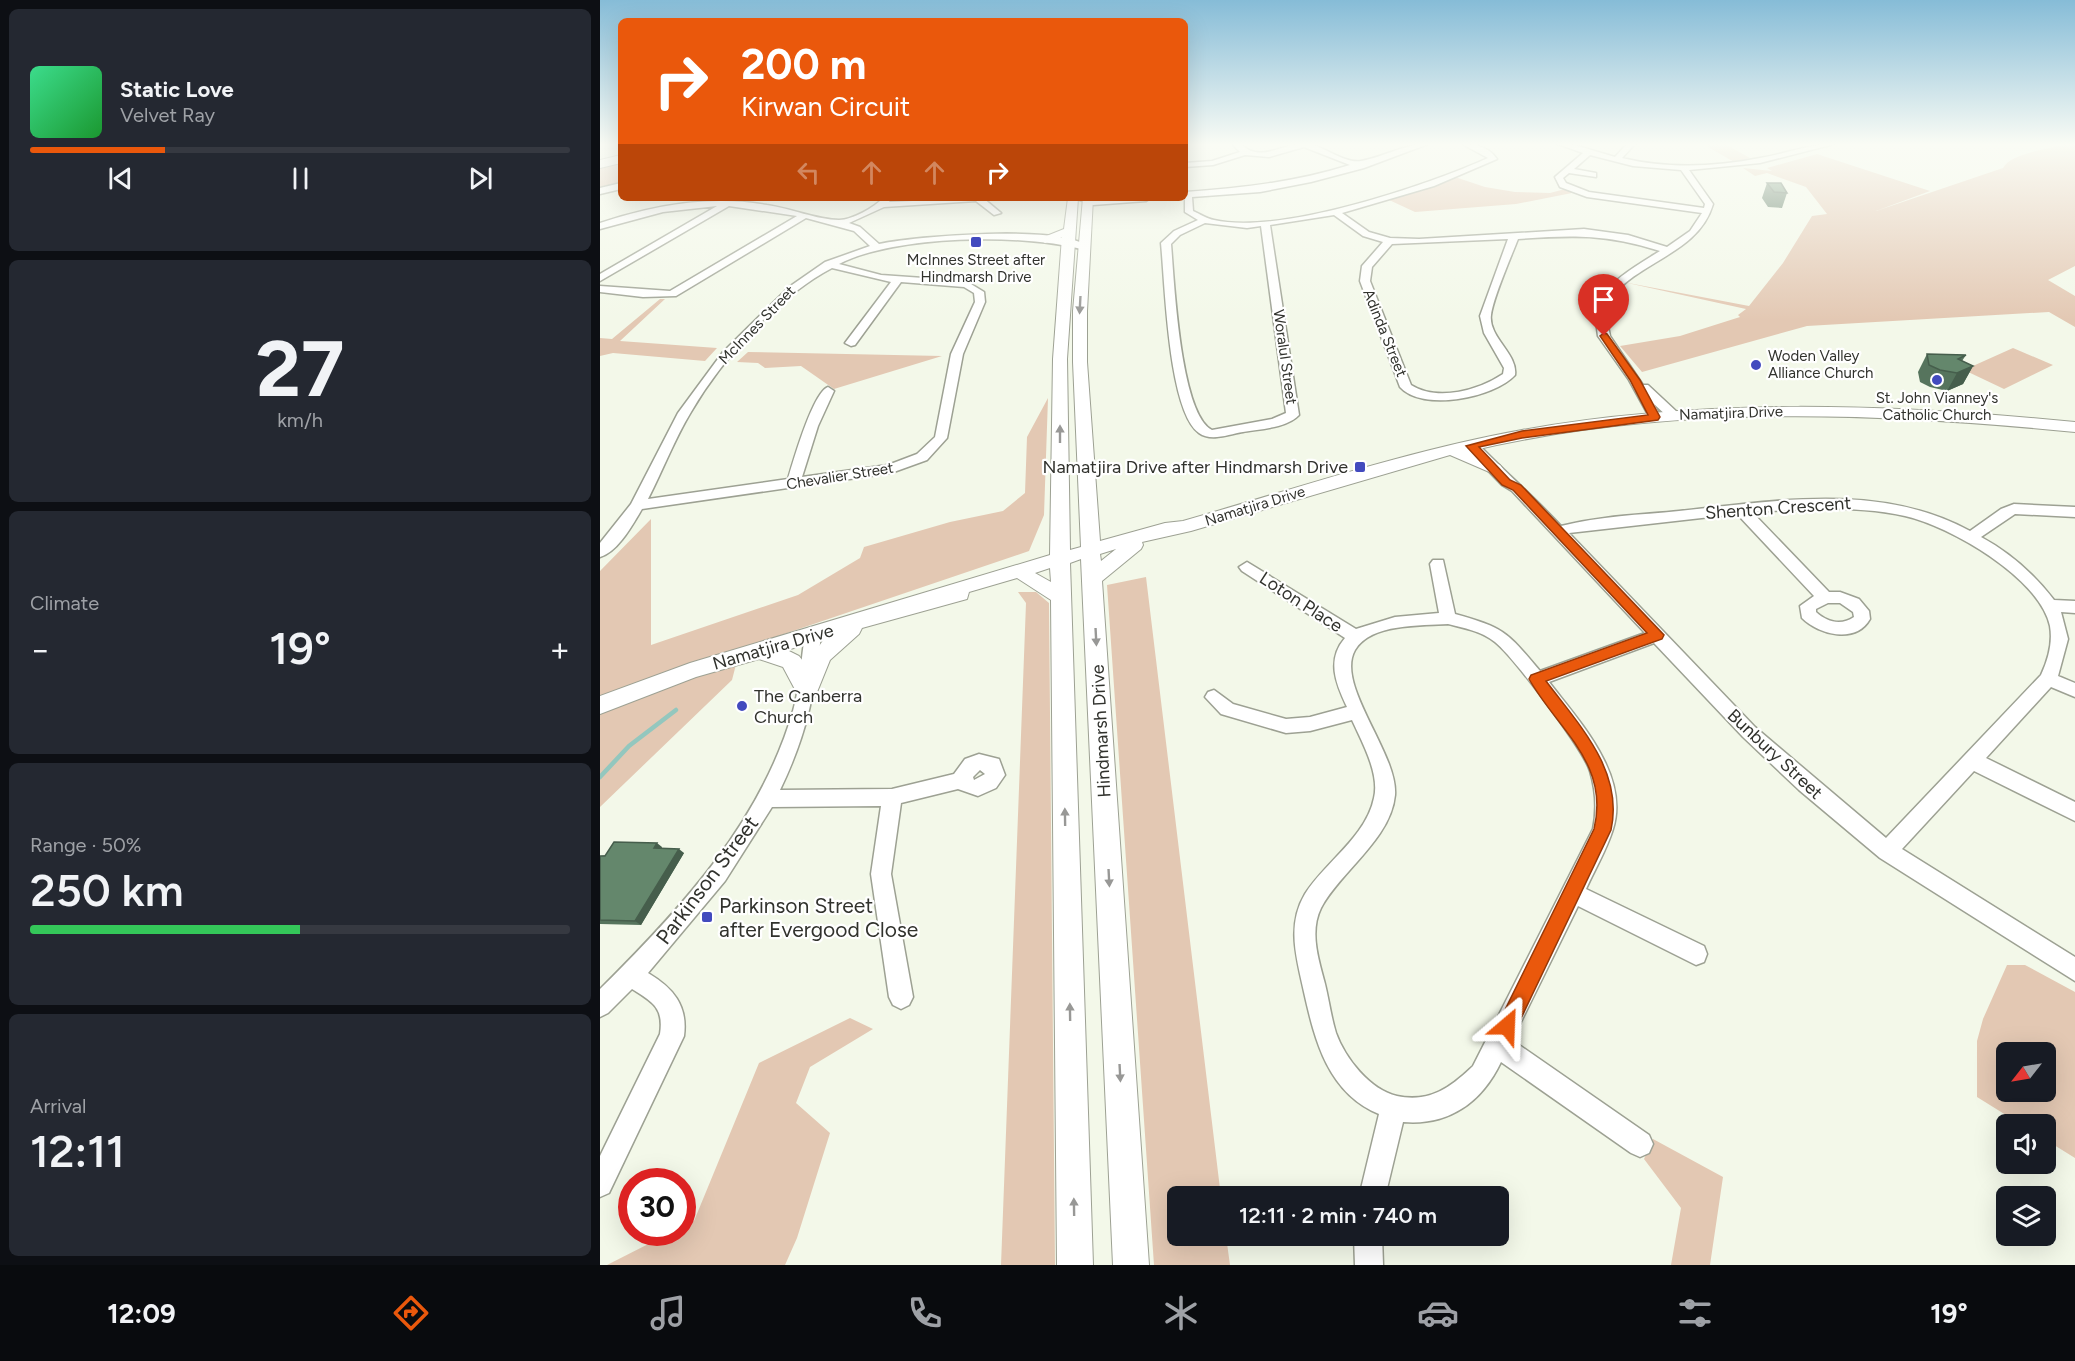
<!DOCTYPE html>
<meta charset="utf-8">
<style>
body{margin:0;font-family:Figtree,sans-serif;background:#242831;color:#f1f3f6;height:100vh;display:flex;flex-direction:column;font-size:22px;white-space:nowrap}
*{box-sizing:border-box;margin:0}
p{font-size:20px;color:#9ea1a6}
.icon{flex:none;width:33px;height:33px;fill:none;stroke:currentColor;stroke-width:2;stroke-linecap:round;stroke-linejoin:round}
.map{position:relative;flex:1;overflow:hidden}
.drawer{display:flex;flex-direction:column;gap:9px;padding:9px;background:#0d0f14;width:600px}
.drawer>*{flex:none}
.hud{position:absolute;left:18px;top:18px;width:570px;height:183px;border-radius:9px;box-shadow:0 6px 24px #0002;background:#ea580c;color:#fff;overflow:hidden}
.needle{width:39px;rotate:239deg}
.tools{position:absolute;left:1396px;top:1042px;display:grid;gap:12px}
.tools a{display:grid;place-items:center;width:60px;height:60px;border-radius:9px;background:#171b24;box-shadow:0 6px 24px #0002;font-size:30px}
.speed{position:absolute;left:18px;top:1168px;display:flex;gap:12px;font-size:30px;font-weight:700;text-align:center}
.speed>*{display:grid;place-content:center;width:78px;height:78px;border-radius:50%;background:#171b24;box-shadow:0 6px 24px #0002;line-height:1}
.speed .limit{border:9px solid #d22;background:#fff;color:#111}
.pin{position:absolute;display:grid;place-items:center;width:51px;height:51px;color:#fff;margin:-62px -26px;border-radius:50% 50% 50% 0;rotate:-45deg;box-shadow:0 0 6px #0007}
.pin .icon{rotate:45deg}
.me{position:absolute;width:66px;margin:-33px;rotate:26deg;stroke-linejoin:round;filter:drop-shadow(0 0 4px #0008)}
.turn{display:flex;align-items:center;gap:21px;height:126px;padding:0 24px;font-size:27px}
.turn .icon{width:78px;height:78px;stroke-width:2.5}
.turn b{display:block;font-size:42px;line-height:51px}
.lanes{display:flex;align-items:center;height:57px;padding:0 24px;background:#0003;justify-content:center;gap:30px;direction:ltr}
.lanes .off{opacity:.35}
.big{font-size:45px;font-weight:600;line-height:1.1}
.drawer .card{flex:1;display:flex;flex-direction:column;justify-content:center;gap:9px;min-width:0;padding:0 21px;border-radius:9px;background:#242831}
.drawer .dial{align-items:center;gap:0}
.dial b{font-size:78px;line-height:1}
.song{display:flex;align-items:center;gap:18px}
.cover{width:72px;height:72px;border-radius:9px;background:linear-gradient(135deg,hsl(150 70% 55%),hsl(130 70% 35%))}
.played{height:6px;border-radius:3px;background:linear-gradient(90deg,#ea580c 25%,#363941 25%)}
.keys{display:flex;justify-content:space-around;direction:ltr}
.heat{display:flex;justify-content:space-between;align-items:center;font-size:33px;direction:ltr}
.charge{height:9px;border-radius:4px;background:linear-gradient(90deg,#34c759 50%,#363941 0)}
.trip{position:absolute;left:567px;top:1186px;width:342px;height:60px;border-radius:9px;background:#171b24;box-shadow:0 6px 24px #0002;font-weight:600;line-height:60px;text-align:center}
.dock{display:flex;height:96px;justify-content:space-around;align-items:center;background:#090b0e;color:#9ea1a6}
.dock .icon{width:42px;height:42px}
.dock .selected{color:#ea580c}
.dock b{font-size:27px;color:#f1f3f6}
main{display:flex;flex:1;min-height:0}
.map>svg:first-child{display:block}
.green{fill:#e3c8b3;fill-rule:evenodd}
.lines{fill:none;stroke-linecap:round;stroke-linejoin:round}
.stream{stroke:#93c7be;stroke-width:4.5}
.minor-casing{stroke:#9da193;stroke-width:3}
.major-casing{stroke:#9da193;stroke-width:2}
.highway-casing{stroke:#9da193;stroke-width:2}
.minor{fill:#fff;fill-rule:evenodd}
.major{fill:#fff;fill-rule:evenodd}
.highway{fill:#fff;fill-rule:evenodd}
.wall{fill:#56745d}
.shaded-wall{fill:#465e4c}
.building{fill:#64876c;stroke:#465e4c;stroke-width:1.5}
.oneway{fill:#989896}
.route{fill:#ea580c;stroke:#983908;stroke-width:1.5}
.poi-dot{fill:#424abe;stroke:#fff;stroke-width:2}
.labels{text-anchor:middle;dominant-baseline:central;stroke-width:4.5;stroke-linejoin:round;paint-order:stroke}
.far-poi-label{font-size:15px;fill:#31322d;stroke:#fff}
.far-street-label{font-size:15px;fill:#31322d;stroke:#fff}
.poi-label{font-size:18px;fill:#31322d;stroke:#fff;text-anchor:end}
.street-label{font-size:18px;fill:#31322d;stroke:#fff}
.near-street-label{font-size:21px;fill:#31322d;stroke:#fff}
.near-poi-label{font-size:21px;fill:#31322d;stroke:#fff;text-anchor:start}
</style>
<main>
<section class="drawer">
<div class="card">
<div class="song"><i class="cover"></i><div><b>Static Love</b><p>Velvet Ray</p></div></div>
<div class="played"></div>
<div class="keys"><svg class="icon" aria-label="previous" viewBox="0 0 24 24"><path d="M18 5L8 12l10 7zM5 5v14"/></svg><svg class="icon" aria-label="pause" viewBox="0 0 24 24"><path d="M8 5v14M16 5v14"/></svg><svg class="icon" aria-label="next" viewBox="0 0 24 24"><path d="M6 5l10 7-10 7zM19 5v14"/></svg></div>
</div>
<div class="card dial"><b>27</b><p>km/h</p></div>
<div class="card"><p>Climate</p>
<div class="heat"><a>−</a><b class="big">19°</b><a>+</a></div>
</div>
<div class="card"><p>Range · 50%</p><b class="big">250 km</b><div class="charge"></div></div>
<div class="card"><p>Arrival</p><b class="big">12:11</b></div>
</section>
<div class="map">
<svg width="1475" height="1265" viewBox="0 0 1475 1265">
<rect width="100%" height="100%" fill="#f3f8e9"/>
<!-- green -->
<path class="green" d="M1103,144H1125L1150,158L1134,162Z
M1466,144H1475V266L1448,280L1475,296V327L1449,312L1207,326L1042,372L1020,346L1080,336L1140,317L1138,315L1146,309L1023,282L1149,306L1183,263L1212,216L1227,214L1206,187L1167,173L1155,176L1143,168L1172,171L1167,168L1217,154L1330,191L1276,211L1403,168C1411,153 1449,149 1466,144Z
M21,160V186L0,191V166Z
M852,176L885,187L915,192L950,193L969,188L977,192L916,204L815,212L787,199Z
M60,299H65L20,341L117,348L105,361L13,353L0,356V338L12,339Z
M1413,348L1453,365L1404,389L1364,370Z
M148,352L342,356L234,389L201,366L165,368L158,363L137,362Z
M448,398L444,515L429,551L140,649L132,680L0,807V571L51,519V645L198,595L260,558L264,547L350,522L403,511L425,493L427,437Z
M546,577L621,1197H578V1236H626L630,1265H554L507,585Z
M418,592H436L449,603L455,1265H401L426,603Z
M1407,965H1425L1475,992V1158L1446,1140V1125H1422L1377,1097V1041L1383,1019ZM1407,1053H1446V1092H1407Z
M250,1018L273,1029L210,1067L196,1103L230,1133L197,1238L185,1265H7L70,1233H82L83,1227L94,1221L159,1063Z
M1053,1139L1123,1177L1110,1265H1071L1081,1208L1044,1159Z"/>
<g class="lines">
<!-- stream -->
<path class="stream" d="M0,777L29,746L76,710"/>
<defs>
<path id="minor" d="M632,144H641C661,165 686,140 710,144C724,147 746,164 761,161C784,157 804,144 828,144L764,168L711,182L660,192L592,197L593,211C600,214 607,219 614,220C680,235 826,186 888,158L862,144C876,144 889,147 897,159L834,186L742,213L769,232L790,238L819,239L984,229L1028,235L1067,247L1090,231L1102,213L987,197L960,187L955,177L983,153L958,144H971L1015,157L1027,144H1035L1022,158C1068,169 1114,167 1160,158C1185,154 1209,144 1234,144L1160,163L1089,170L1113,204C1098,256 1033,261 1004,306L1010,336L1043,385H1048L1077,412V418H1069L1054,404L1061,417L1055,421L1051,420L1029,380L998,336L994,306C1011,280 1034,267 1060,251C1005,234 974,235 918,239C911,257 893,298 891,315C888,337 918,354 915,375C894,398 822,412 800,387L760,281L762,266L783,242L763,236L734,215L670,225L699,415C687,428 660,429 643,432C630,434 611,442 599,433C568,411 565,282 561,243L574,231L598,220L585,212V192C642,188 696,182 750,165L704,147L669,157L645,155L613,165L585,167V163L612,161L640,152ZM990,155L1033,166L1081,170L1105,204L1104,208L989,192L966,183L963,178L969,173L996,177V173L974,169ZM605,223L647,228L661,226L686,413L672,419L612,430C580,414 574,279 571,244L580,235ZM908,239L880,316L884,333L904,368L903,374C879,390 838,402 811,385L770,281L772,267L792,244Z
M21,183V189L0,194V188Z
M283,198H292L289,202L383,198L401,213L394,215L376,201L284,207L249,223L260,227L279,244C316,236 461,224 489,247L484,250C425,233 294,235 239,264L281,275L366,281L384,292L385,302L363,354L347,438L327,460L291,473L42,509C33,524 18,552 0,557V543L31,504L78,413L123,352L189,287L225,262L270,246L254,231L206,218L76,296L43,297L0,292V286L70,291L197,216L129,206L0,281V274L117,206L63,212L0,229V223C55,205 110,195 167,205C189,208 218,220 239,220C252,220 275,207 283,198ZM232,268L291,282L245,343L251,346L255,345L301,282L364,287L374,293L375,302L351,354L335,437L317,454L288,465L202,477L218,426L234,391L228,387C213,392 193,462 188,479L48,499C63,470 74,440 91,412C122,359 177,297 232,268Z
M475,198H550L546,201L493,205Z
M872,442L877,443C905,472 934,497 961,526C1000,516 1039,515 1079,511C1174,501 1281,482 1370,531L1401,509L1414,504L1475,507V517L1415,514L1381,537C1409,552 1435,575 1454,600L1475,601V613L1461,612L1468,639L1458,676L1475,683V697L1451,687L1386,758L1475,802V821L1374,771L1302,849L1475,957V981L1280,858L1199,790L1143,737L1054,643L949,682C979,721 1030,775 1013,829C1007,849 995,869 986,889L1104,946L1107,954L1104,962L1096,965L978,906L912,1040L1049,1135L1053,1144L1049,1153L1040,1157L1031,1153L901,1062C882,1102 849,1126 803,1122L785,1197H759L779,1114C728,1093 715,1041 704,992C697,959 686,926 705,894C725,862 766,837 774,798C780,774 762,742 752,720L710,731L686,733L621,714L605,697L608,692L614,690L633,704L686,719L710,717L747,707C736,684 726,660 745,638L642,571L639,567L647,562L756,629L795,617L839,613L830,564L833,560H843L855,614C905,628 907,632 940,671L1045,633L912,491L902,485L867,449L865,446ZM1223,508C1251,509 1278,510 1305,516C1350,526 1440,578 1450,626C1453,643 1448,660 1441,675L1286,838L1155,727L969,533L1137,514L1214,596L1200,606L1202,618C1219,635 1256,644 1270,619L1269,611L1259,599L1240,592H1229L1152,512ZM1228,603H1240L1253,612L1254,617C1241,626 1227,622 1216,612V609ZM848,624C864,628 881,631 895,642C913,656 983,749 990,771C996,791 997,810 993,829L873,1066C851,1087 830,1103 797,1096C770,1090 745,1058 736,1033C731,1017 729,1000 725,984C719,961 709,932 721,908C740,872 791,839 795,795C798,753 735,685 755,650C771,623 821,626 848,624Z
M213,629L221,635C214,696 207,734 180,790L292,789L354,774L365,759L379,754L399,759L405,775L396,788L378,796L358,789L301,803L291,874L313,997L309,1005L301,1009L293,1005L289,997L271,874L281,806L172,807L125,881L48,973C73,988 88,1005 84,1036L9,1193L0,1197V1156L60,1034C64,1008 53,1002 32,989L8,1013L0,1017V989C80,910 161,822 193,711C200,687 201,660 205,635ZM380,770L385,774L374,780L373,777Z
M754,1236H782L783,1265H755Z"/>
<path id="major" d="M468,198H478L467,359L470,550L481,547L473,362V311L483,198H493L487,311V362L500,541L565,523L583,521C695,489 806,451 922,430C1106,397 1290,404 1475,422V432C1273,412 1069,404 870,451L900,465L903,469L900,473L894,474L850,455L591,531L542,542L543,545L541,549L502,581L549,1265H513L481,559L470,563L493,1265H457L451,600L417,578L369,592L367,599L262,628L259,634L230,660L215,697L207,700L199,697L183,667L159,659L96,677L0,714V696L90,663L450,555L453,359L462,237L445,243L439,239L464,229ZM516,549L501,561L500,554ZM450,568L451,582L435,573ZM224,639L206,665L199,656L187,650Z"/>
<path id="highway" d="M21,155V163L0,168V160Z"/>
</defs>
<!-- minor casing -->
<use href="#minor" class="minor-casing"/>
<!-- major casing -->
<use href="#major" class="major-casing"/>
<!-- highway casing -->
<use href="#highway" class="highway-casing"/>
<!-- minor -->
<use href="#minor" class="minor"/>
<!-- major -->
<use href="#major" class="major"/>
<!-- highway -->
<use href="#highway" class="highway"/>
</g>
<!-- wall -->
<path class="wall" d="M1167,183L1187,193L1182,208L1168,207L1162,198Z
M1327,354L1366,355L1362,361L1373,366L1363,384L1347,391L1330,387L1320,382L1318,372Z
M62,847L61,849L84,853L41,925L0,924V856Z"/>
<!-- shaded-wall -->
<path class="shaded-wall" d="M1373,366L1363,384L1347,391L1357,373Z
M57,843L62,847L59,853L54,848Z
M79,849L84,853L41,925L35,921Z"/>
<!-- building -->
<path class="building" d="M1167,183H1181L1187,193L1174,192Z
M1327,354L1366,355L1358,359L1373,366L1357,373L1340,370L1329,365Z
M14,842L57,843L54,848L79,849L35,921L0,920V856H5Z"/>
<!-- one-way arrows -->
<defs><path id="oneway-solid" d="M-6-.8H1V-3.2L6.5 0L1 3.2V.8H-6Z" transform="scale(1.5)"/></defs>
<g class="oneway">
<use href="#oneway-solid" transform="translate(480 305) rotate(93)"/>
<use href="#oneway-solid" transform="translate(460 434) rotate(-90)"/>
<use href="#oneway-solid" transform="translate(496 637) rotate(87)"/>
<use href="#oneway-solid" transform="translate(465 817) rotate(-91)"/>
<use href="#oneway-solid" transform="translate(509 878) rotate(87)"/>
<use href="#oneway-solid" transform="translate(470 1012) rotate(-91)"/>
<use href="#oneway-solid" transform="translate(520 1073) rotate(87)"/>
<use href="#oneway-solid" transform="translate(474 1207) rotate(-91)"/>
</g>
<!-- sky -->
<linearGradient id="sky" x2="0" y2="1"><stop stop-color="#86bcd7"/><stop offset="0.45" stop-color="#fafcf5"/><stop offset="1" stop-color="#fafcf5" stop-opacity="0"/></linearGradient>
<rect width="1475" height="321" fill="url(#sky)"/>
<!-- route -->
<path class="route" d="M1004,333L1007,334L1040,380L1060,417L1058,420L922,438L879,447L910,480L921,485L1064,635L1062,639L946,681C979,725 1024,771 1011,830L914,1033L907,1036L900,1033L897,1026L994,829C1010,763 958,730 929,679L931,675L1047,633L913,490L902,485L866,446L922,431L1048,415L1030,380L1000,336Z"/>
<!-- markers -->
<g class="poi-dot">
<rect x="370" y="236" width="12" height="12" rx="3"/>
<circle cx="1156" cy="365" r="6"/>
<circle cx="1337" cy="380" r="6"/>
<rect x="754" y="461" width="12" height="12" rx="3"/>
<circle cx="142" cy="706" r="6"/>
<rect x="101" y="911" width="12" height="12" rx="3"/>
</g>
<g class="labels">
<!-- far-poi labels -->
<g class="far-poi-label">
<text x="376" y="260">McInnes Street after<tspan x="376" dy="17">Hindmarsh Drive</tspan></text>
<text x="1168" y="356" text-anchor="start">Woden Valley<tspan x="1168" dy="17">Alliance Church</tspan></text>
<text x="1337" y="398">St. John Vianney's<tspan x="1337" dy="17">Catholic Church</tspan></text>
</g>
<!-- far-street labels -->
<g class="far-street-label">
<text transform="translate(157 325) rotate(-46)">McInnes Street</text>
<text transform="translate(785 333) rotate(68)">Adinda Street</text>
<text transform="translate(685 357) rotate(82)">Woralul Street</text>
<text transform="translate(1131 413) rotate(-2)">Namatjira Drive</text>
<text transform="translate(240 476) rotate(-9)">Chevalier Street</text>
<text transform="translate(655 506) rotate(-17)">Namatjira Drive</text>
</g>
<!-- poi labels -->
<g class="poi-label">
<text x="748" y="467">Namatjira Drive after Hindmarsh Drive</text>
<text x="154" y="696" text-anchor="start">The Canberra<tspan x="154" dy="21">Church</tspan></text>
</g>
<!-- street labels -->
<g class="street-label">
<text transform="translate(1178 508) rotate(-4)">Shenton Crescent</text>
<text transform="translate(701 602) rotate(33)">Loton Place</text>
<text transform="translate(173 647) rotate(-16)">Namatjira Drive</text>
<text transform="translate(501 731) rotate(-93)">Hindmarsh Drive</text>
<text transform="translate(1175 754) rotate(43)">Bunbury Street</text>
</g>
<!-- near-street labels -->
<g class="near-street-label">
<text transform="translate(107 880) rotate(-53)">Parkinson Street</text>
</g>
<!-- near-poi labels -->
<g class="near-poi-label">
<text x="119" y="905">Parkinson Street<tspan x="119" dy="24">after Evergood Close</tspan></text>
</g>
</g>
</svg>
<div class="tools">
<a><svg class="needle" viewBox="-14 -14 28 28"><path d="M0-13l5 13h-10z" fill="#e53935"/><path d="M0 13l5-13h-10z" fill="#9ea1a6"/></svg></a>
<a><svg class="icon" aria-label="sound" viewBox="0 0 24 24"><path d="M4 9h4l5-4v14l-5-4H4zM17 9q2 3 0 6"/></svg></a>
<a><svg class="icon" aria-label="layers" viewBox="0 0 24 24"><path d="M12 4l9 5-9 5-9-5zM3 14l9 5 9-5"/></svg></a>
</div>
<div class="speed"><div class="limit">30</div></div>
<div class="pin" style="left:1004px;top:336px;background:#d93025"><svg class="icon" aria-label="arrive" viewBox="0 0 24 24"><path d="M6 21V4h12l-3 4 3 4H6"/></svg></div>
<svg class="me" style="left:907px;top:1026px" viewBox="-20 -20 40 40"><path d="M0-17L14 15 0 8-14 15z" fill="#ea580c" stroke="#fff" stroke-width="4"/></svg>
<div class="trip">12:11 · 2 min · 740 m</div>
<div class="hud">
<div class="turn"><svg class="icon" aria-label="right" viewBox="0 0 24 24"><path d="M7 20v-9h11M14 6l5 5-5 5"/></svg><div><b>200 m</b>Kirwan Circuit</div></div>
<div class="lanes"><svg class="icon off" aria-label="left" viewBox="0 0 24 24"><path d="M17 20v-9H6M10 6l-5 5 5 5"/></svg><svg class="icon off" aria-label="ahead" viewBox="0 0 24 24"><path d="M12 20V5M6 11l6-6 6 6"/></svg><svg class="icon off" aria-label="ahead" viewBox="0 0 24 24"><path d="M12 20V5M6 11l6-6 6 6"/></svg><svg class="icon" aria-label="right" viewBox="0 0 24 24"><path d="M7 20v-9h11M14 6l5 5-5 5"/></svg></div>
</div>
</div>
</main>
<nav class="dock">
<b>12:09</b>
<svg class="icon selected" aria-label="directions" viewBox="0 0 24 24"><path d="M12 3l9 9-9 9-9-9zM9 14v-3h6M13 9l2 2-2 2"/></svg>
<svg class="icon" aria-label="music" viewBox="0 0 24 24"><path d="M9 18V5l10-2v13"/><circle cx="6" cy="18" r="3"/><circle cx="16" cy="16" r="3"/></svg>
<svg class="icon" aria-label="phone" viewBox="0 0 24 24"><path d="M5 4h4l2 5-3 2q2 4 5 5l2-3 5 2v4C11 20 4 13 5 4z"/></svg>
<svg class="icon" aria-label="climate" viewBox="0 0 24 24"><path d="M12 3v18M4 7l16 10M4 17L20 7"/></svg>
<svg class="icon" aria-label="car" viewBox="0 0 24 24"><path d="M5 17H2v-5l4-1 3-4h7l3 4 3 1v5h-3M9 17h6M6 11h13"/><circle cx="7" cy="17" r="2"/><circle cx="17" cy="17" r="2"/></svg>
<svg class="icon" aria-label="filters" viewBox="0 0 24 24"><path d="M4 7h16M4 17h16"/><circle cx="9" cy="7" r="2"/><circle cx="15" cy="17" r="2"/></svg>
<b>19°</b>
</nav>
